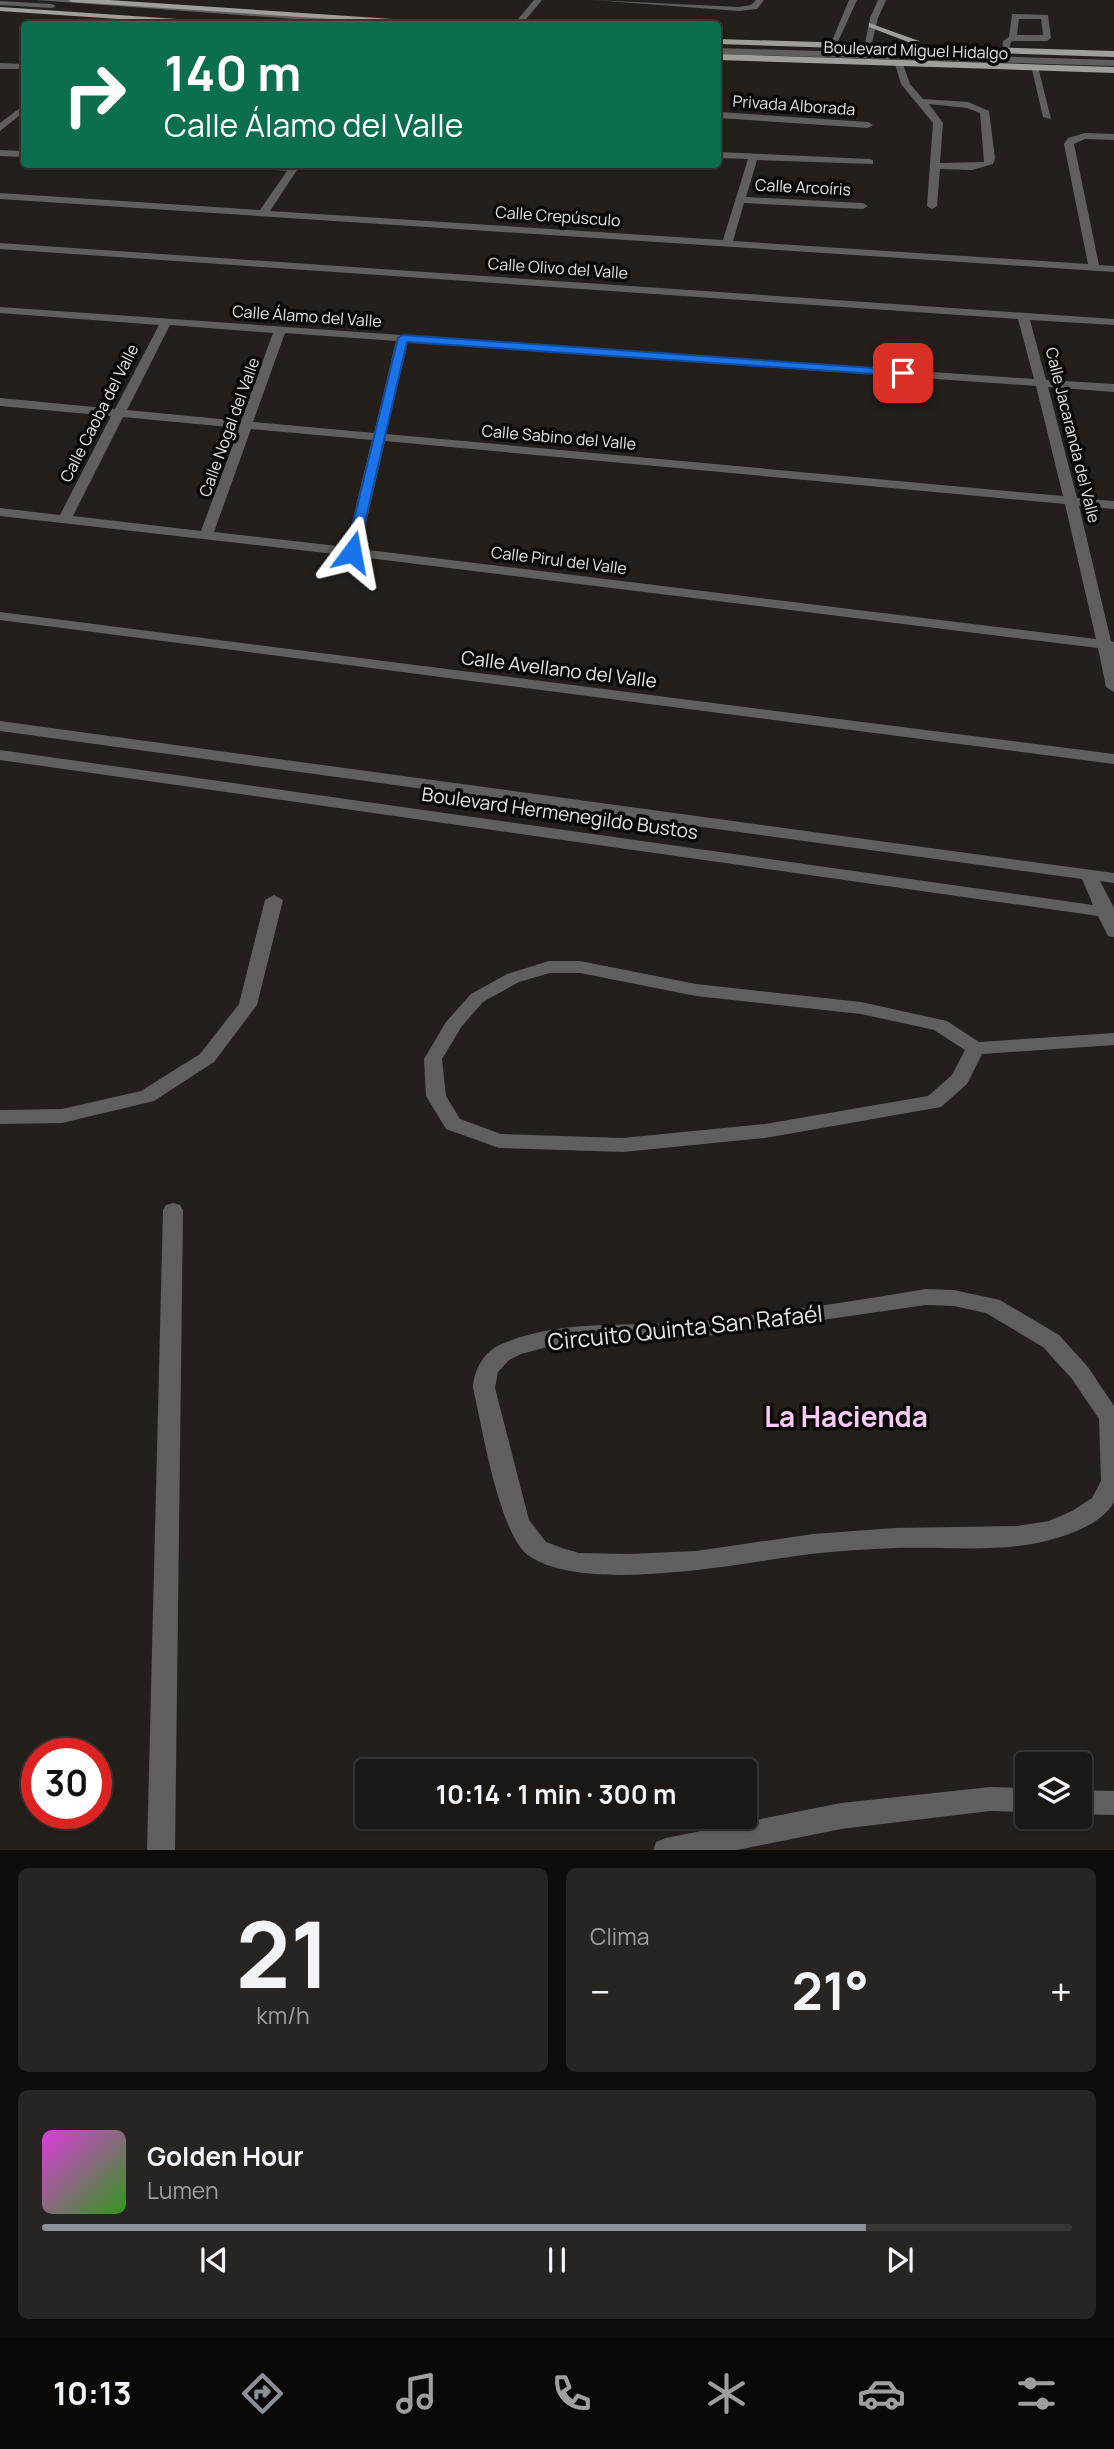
<!DOCTYPE html>
<html lang="es">
<meta charset="utf-8">
<style>
body{margin:0;font-family:Manrope,sans-serif;background:#282422;color:#f1f3f6;height:100vh;display:flex;flex-direction:column;font-size:26px;white-space:nowrap}
*{box-sizing:border-box;margin:0}
p{font-size:23px;color:#a09fa0}
.icon{flex:none;width:38px;height:38px;fill:none;stroke:currentColor;stroke-width:2;stroke-linecap:round;stroke-linejoin:round}
.map{position:relative;height:1850px;overflow:hidden}
.sheet{display:flex;flex-direction:column;gap:18px;padding:18px;background:#0f0d0b;flex:1}
.sheet>*{flex:none}
.hud{position:absolute;left:21px;top:21px;width:700px;height:147px;border-radius:7px;box-shadow:0 2px 5px #0004,0 0 0 2px #393634;background:#0b6e4f;color:#fff;overflow:hidden}
.fabs{position:absolute;left:1015px;top:1752px;display:grid;gap:14px}
.fabs a{display:grid;place-items:center;width:77px;height:77px;border-radius:7px;background:#1b1714;box-shadow:0 2px 5px #0004,0 0 0 2px #393634;font-size:35px}
.speed{position:absolute;left:21px;top:1738px;display:flex;gap:14px;font-size:35px;font-weight:700;text-align:center}
.speed>*{display:grid;place-content:center;width:91px;height:91px;border-radius:50%;background:#1b1714;box-shadow:0 2px 5px #0004,0 0 0 2px #393634;line-height:1}
.speed .limit{border:10px solid #d22;background:#fff;color:#111}
.pin{position:absolute;display:grid;place-items:center;width:60px;height:60px;color:#fff;margin:-30px;border-radius:14px;box-shadow:0 4px 10px #0006}
.me{position:absolute;width:77px;margin:-38px;rotate:13deg;stroke-linejoin:round;filter:drop-shadow(0 0 5px #0008)}
.turn{display:flex;align-items:center;gap:24px;height:147px;padding:0 28px;font-size:32px}
.turn .icon{width:91px;height:91px;stroke-width:2.5}
.turn b{display:block;font-size:49px;line-height:60px}
.big{font-size:52px;font-weight:700;line-height:1.1}
.sheet .widget{flex:1;display:flex;flex-direction:column;justify-content:center;gap:10px;min-width:0;padding:0 24px;border-radius:10px;background:#282422}
.sheet .dial{align-items:center;gap:0}
.dial b{font-size:91px;line-height:1}
.song{display:flex;align-items:center;gap:21px}
.cover{width:84px;height:84px;border-radius:10px;background:linear-gradient(135deg,hsl(300 70% 55%),hsl(110 70% 35%))}
.played{height:7px;border-radius:4px;background:linear-gradient(90deg,#8c9099 80%,#393634 80%)}
.keys{display:flex;justify-content:space-around;direction:ltr}
.heat{display:flex;justify-content:space-between;align-items:center;font-size:38px;direction:ltr}
.sheet .tiles{flex:1;display:grid;gap:18px;grid-template-columns:1fr 1fr}
.widget:last-child{grid-column:span 2}
.trip{position:absolute;left:355px;top:1759px;width:402px;height:70px;border-radius:7px;background:#1b1714;box-shadow:0 2px 5px #0004,0 0 0 2px #393634;font-weight:700;line-height:70px;text-align:center}
.menu{display:flex;height:112px;justify-content:space-around;align-items:center;background:#0b0908;color:#a09fa0}
.menu .icon{width:49px;height:49px}
.menu .selected{color:#8c9099}
.menu b{font-size:32px;color:#f1f3f6}
.map>svg:first-child{display:block}
.lines{fill:none;stroke-linecap:round;stroke-linejoin:round}
.minor{fill:#605f5c;fill-rule:evenodd}
.major{fill:#a09e98;fill-rule:evenodd}
.route{fill:#1a73e8;stroke:#114b97;stroke-width:2}
.labels{text-anchor:middle;dominant-baseline:central;stroke-width:7;stroke-linejoin:round;paint-order:stroke}
.far-street-label{font-size:16px;fill:#e7e4e0;stroke:#0c0a08}
.street-label{font-size:19px;fill:#e7e4e0;stroke:#0c0a08}
.near-street-label{font-size:23px;fill:#e7e4e0;stroke:#0c0a08}
.near-quarter-label{font-size:28px;font-weight:bold;fill:#fbcbf8;stroke:#0c0a08}
</style>
<div class="map">
<svg width="1114" height="1851" viewBox="0 0 1114 1851">
<rect width="100%" height="100%" fill="#241f1b"/>
<g class="lines">
<!-- minor -->
<path class="minor" d="M36,0H75L392,22L396,24H363Z
M534,0H542L522,24H514Z
M593,0L739,7L751,5L756,0H764L757,9L739,11Z
M849,0H857L836,46L829,48Z
M878,0H886L878,18L871,47L864,49L870,18Z
M0,1L52,4L56,6L52,8L0,5Z
M1012,14L1048,15L1051,38L1047,41H1014L1011,42L1008,53H1002L1003,41L1009,37ZM1019,19H1041L1043,35H1017Z
M133,17L137,19L130,24H121Z
M718,48L1114,60V66L718,54Z
M899,61L903,64L910,84L923,99L968,102L989,111L995,158L993,164L972,170L940,169L937,206L932,209L927,206L933,123L901,84L895,64ZM929,104L967,108L980,113L984,162L940,163L943,123Z
M0,63L24,64V69H0Z
M1031,65L1038,67L1051,119L1043,117Z
M24,105V112L0,131V123Z
M718,112L868,122L873,125L868,128L718,118Z
M1085,133L1114,134V140L1085,139L1074,144L1099,265L1114,266V272L0,199V193L260,210L287,171L212,164H301L270,211L723,240L748,159L718,158V152L870,159L873,160V164L757,160L746,197L863,203L868,206L863,209L744,203L733,241L1088,264L1064,144L1068,138Z
M0,150L24,151V157L0,156Z
M0,243L1114,319V325L1030,320L1046,380L1114,384V392L1048,387L1077,498L1114,501V509L1079,506L1111,641L1114,642V692L1106,687L1098,648L352,556L0,516V508L60,515L111,416L0,406V398L115,409L159,325L0,313V307L1034,379L1018,319L0,249ZM170,325L273,333L241,421L127,410ZM285,333L396,341L374,433L253,422ZM408,342L1036,386L1063,496L386,434ZM123,417L239,428L201,531L73,516ZM251,429L372,440L346,547L214,532ZM385,441L1065,504L1096,639L360,549Z
M0,612L1114,754V764L0,620Z
M0,721L1114,873V883L1100,881L1114,908V937L1108,936L1098,916L0,760V750L1093,905L1082,879L0,731Z
M274,895L283,900L257,1005L214,1062L154,1101L62,1123L0,1124V1110L62,1109L141,1091L200,1054L239,1004L265,900Z
M549,961H580L696,984L861,1002L947,1021L979,1042L1114,1033V1045L982,1054L967,1084L941,1107L765,1138L623,1152L499,1148L446,1129L426,1096L424,1059L446,1022L471,994L507,974ZM550,973H580L696,996L861,1014L934,1030L965,1050L952,1075L928,1096L765,1124L623,1138L501,1134L460,1119L446,1096L442,1059L462,1026L483,1002L519,982Z
M173,1203L180,1205L183,1210L175,1851H147L163,1210L166,1205Z
M926,1289L954,1290L1000,1300L1059,1335L1088,1367L1114,1406V1502C1103,1522 1075,1533 1053,1539C1003,1554 946,1546 895,1548C867,1549 838,1551 810,1554C742,1563 588,1595 529,1556C499,1535 482,1426 473,1388C474,1368 485,1350 504,1343C563,1319 627,1327 688,1322C768,1315 847,1302 926,1289ZM926,1305L954,1306L986,1313L1043,1347L1072,1379L1099,1419L1101,1481L1092,1498L1072,1511L1049,1521L1017,1526L895,1528L813,1534L696,1551L629,1554L579,1553L562,1548L546,1542L529,1520L495,1388L498,1372L509,1360L521,1354L555,1345L718,1335Z
M990,1787L1027,1788V1812L990,1811L841,1829L732,1851H653L656,1842L666,1838L841,1803Z
M1080,1790L1114,1791V1815L1080,1814Z"/>
<!-- major -->
<path class="major" d="M68,0H109L438,22L442,24H408L72,2Z
M0,7L222,22L226,24H193L0,11Z
M869,23L919,41L916,45L1114,51V57L718,44V39L916,45L869,27Z
M718,54L1114,67V73L718,60Z"/>
</g>
<!-- route -->
<path class="route" d="M403,335L903,370L909,373L903,376L407,342L358,552L352,556L346,552L398,338Z"/>
<g class="labels">
<!-- far-street labels -->
<g class="far-street-label">
<text transform="translate(916 50) rotate(2)">Boulevard Miguel Hidalgo</text>
<text transform="translate(794 105) rotate(4)">Privada Alborada</text>
<text transform="translate(803 187) rotate(3)">Calle Arcoíris</text>
<text transform="translate(558 216) rotate(4)">Calle Crepúsculo</text>
<text transform="translate(558 268) rotate(4)">Calle Olivo del Valle</text>
<text transform="translate(307 316) rotate(4)">Calle Álamo del Valle</text>
<text transform="translate(99 413) rotate(-63)">Calle Caoba del Valle</text>
<text transform="translate(229 427) rotate(-70)">Calle Nogal del Valle</text>
<text transform="translate(1073 435) rotate(76)">Calle Jacaranda del Valle</text>
<text transform="translate(559 437) rotate(5)">Calle Sabino del Valle</text>
<text transform="translate(559 560) rotate(7)">Calle Pirul del Valle</text>
</g>
<!-- street labels -->
<g class="street-label">
<text transform="translate(559 669) rotate(7)">Calle Avellano del Valle</text>
<text transform="translate(560 813) rotate(8)">Boulevard Hermenegildo Bustos</text>
</g>
<!-- near-street labels -->
<g class="near-street-label">
<text transform="translate(685 1327) rotate(-6)">Circuito Quinta San Rafaél</text>
</g>
<!-- near-quarter labels -->
<g class="near-quarter-label">
<text x="846" y="1416">La Hacienda</text>
</g>
</g>
</svg>
<div class="fabs">
<a><svg class="icon" aria-label="layers" viewBox="0 0 24 24"><path d="M12 4l9 5-9 5-9-5zM3 14l9 5 9-5"/></svg></a>
</div>
<div class="speed"><div class="limit">30</div></div>
<div class="pin" style="left:903px;top:373px;background:#d93025"><svg class="icon" aria-label="arrive" viewBox="0 0 24 24"><path d="M6 21V4h12l-3 4 3 4H6"/></svg></div>
<svg class="me" style="left:352px;top:552px" viewBox="-20 -20 40 40"><path d="M0-17L14 15 0 8-14 15z" fill="#1a73e8" stroke="#fff" stroke-width="4"/></svg>
<div class="trip">10:14 · 1 min · 300 m</div>
<div class="hud">
<div class="turn"><svg class="icon" aria-label="right" viewBox="0 0 24 24"><path d="M7 20v-9h11M14 6l5 5-5 5"/></svg><div><b>140 m</b>Calle Álamo del Valle</div></div>
</div>
</div>
<section class="sheet">
<div class="tiles">
<div class="widget dial"><b>21</b><p>km/h</p></div>
<div class="widget"><p>Clima</p>
<div class="heat"><a>−</a><b class="big">21°</b><a>+</a></div>
</div>
<div class="widget">
<div class="song"><i class="cover"></i><div><b>Golden Hour</b><p>Lumen</p></div></div>
<div class="played"></div>
<div class="keys"><svg class="icon" aria-label="previous" viewBox="0 0 24 24"><path d="M18 5L8 12l10 7zM5 5v14"/></svg><svg class="icon" aria-label="pause" viewBox="0 0 24 24"><path d="M8 5v14M16 5v14"/></svg><svg class="icon" aria-label="next" viewBox="0 0 24 24"><path d="M6 5l10 7-10 7zM19 5v14"/></svg></div>
</div>
</div>
</section>
<nav class="menu">
<b>10:13</b>
<svg class="icon selected" aria-label="directions" viewBox="0 0 24 24"><path d="M12 3l9 9-9 9-9-9zM9 14v-3h6M13 9l2 2-2 2"/></svg>
<svg class="icon" aria-label="music" viewBox="0 0 24 24"><path d="M9 18V5l10-2v13"/><circle cx="6" cy="18" r="3"/><circle cx="16" cy="16" r="3"/></svg>
<svg class="icon" aria-label="phone" viewBox="0 0 24 24"><path d="M5 4h4l2 5-3 2q2 4 5 5l2-3 5 2v4C11 20 4 13 5 4z"/></svg>
<svg class="icon" aria-label="climate" viewBox="0 0 24 24"><path d="M12 3v18M4 7l16 10M4 17L20 7"/></svg>
<svg class="icon" aria-label="car" viewBox="0 0 24 24"><path d="M5 17H2v-5l4-1 3-4h7l3 4 3 1v5h-3M9 17h6M6 11h13"/><circle cx="7" cy="17" r="2"/><circle cx="17" cy="17" r="2"/></svg>
<svg class="icon" aria-label="filters" viewBox="0 0 24 24"><path d="M4 7h16M4 17h16"/><circle cx="9" cy="7" r="2"/><circle cx="15" cy="17" r="2"/></svg>
</nav>
